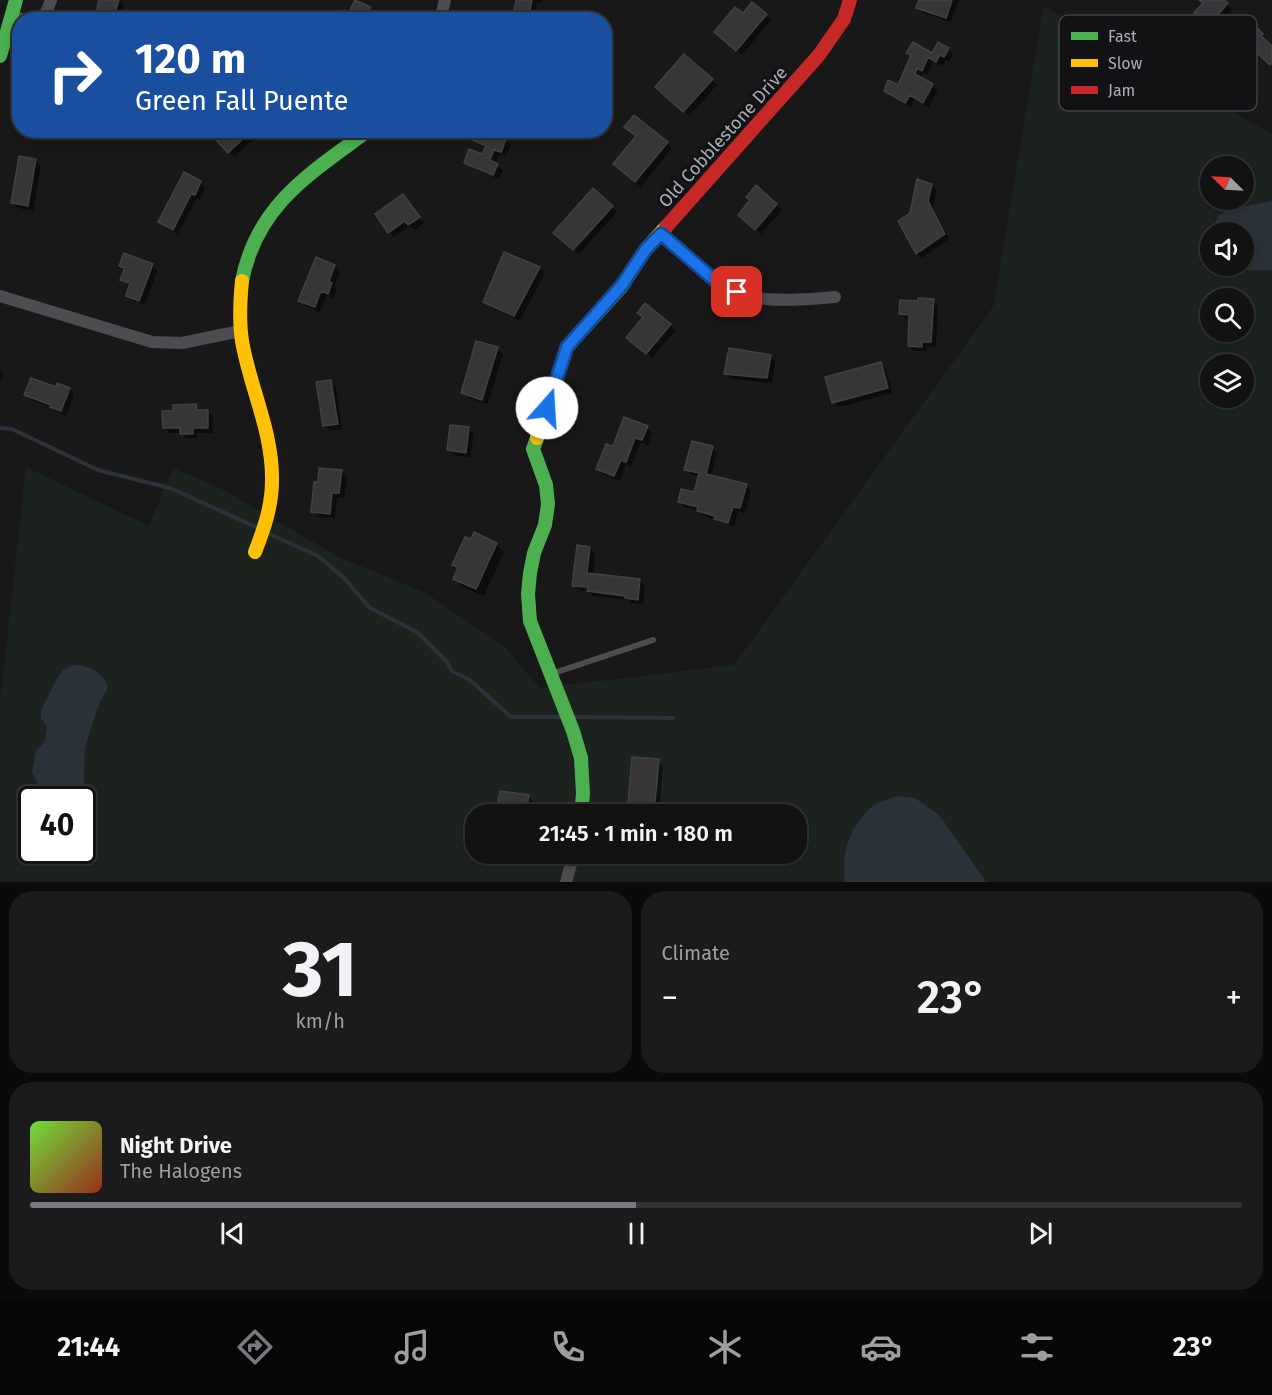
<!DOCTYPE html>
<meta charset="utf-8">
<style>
body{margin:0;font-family:"Fira Sans",sans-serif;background:#1b1b1b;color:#f1f3f6;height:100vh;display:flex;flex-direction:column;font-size:22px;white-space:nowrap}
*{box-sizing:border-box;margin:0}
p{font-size:20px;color:#9c9e9f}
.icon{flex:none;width:33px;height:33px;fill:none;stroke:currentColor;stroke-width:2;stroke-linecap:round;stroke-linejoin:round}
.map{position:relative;height:882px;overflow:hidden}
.side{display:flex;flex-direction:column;gap:9px;padding:9px;background:#0a0a0a;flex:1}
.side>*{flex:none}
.top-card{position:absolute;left:12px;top:12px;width:600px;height:126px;border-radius:24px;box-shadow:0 3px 9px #0003,0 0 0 2px #313232;background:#1a4fa0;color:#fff;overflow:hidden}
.needle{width:39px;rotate:294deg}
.fabs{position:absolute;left:1200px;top:156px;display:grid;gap:12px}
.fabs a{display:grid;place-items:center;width:54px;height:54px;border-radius:50%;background:#121212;box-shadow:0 3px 9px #0003,0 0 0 2px #313232;font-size:30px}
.speed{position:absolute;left:18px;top:786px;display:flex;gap:12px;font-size:30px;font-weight:700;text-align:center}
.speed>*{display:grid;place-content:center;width:78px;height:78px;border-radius:50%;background:#121212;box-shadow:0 3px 9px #0003,0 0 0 2px #313232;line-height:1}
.speed .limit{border:3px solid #111;border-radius:9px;background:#fff;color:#111}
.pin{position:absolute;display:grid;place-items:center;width:51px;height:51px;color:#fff;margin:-26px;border-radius:12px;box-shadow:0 3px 9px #0006}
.me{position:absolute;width:66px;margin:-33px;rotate:19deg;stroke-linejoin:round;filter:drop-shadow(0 0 4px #0008)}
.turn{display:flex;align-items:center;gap:21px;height:126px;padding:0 24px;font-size:27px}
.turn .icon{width:78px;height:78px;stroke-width:2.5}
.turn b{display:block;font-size:42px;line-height:51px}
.big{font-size:45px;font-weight:600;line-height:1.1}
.side .widget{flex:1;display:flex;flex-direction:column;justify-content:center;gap:9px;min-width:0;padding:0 21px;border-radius:24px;background:#1b1b1b}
.side .dial{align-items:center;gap:0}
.dial b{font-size:78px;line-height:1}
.song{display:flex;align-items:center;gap:18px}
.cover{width:72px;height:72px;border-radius:9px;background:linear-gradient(135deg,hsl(100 70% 55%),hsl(10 70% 35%))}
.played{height:6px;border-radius:3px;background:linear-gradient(90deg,#777a80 50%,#313232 50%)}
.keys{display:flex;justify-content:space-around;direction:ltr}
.heat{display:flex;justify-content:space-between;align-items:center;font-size:33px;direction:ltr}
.side .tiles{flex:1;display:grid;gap:9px;grid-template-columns:1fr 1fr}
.widget:last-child{grid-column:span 2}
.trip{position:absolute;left:465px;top:804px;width:342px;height:60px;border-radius:24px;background:#121212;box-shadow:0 3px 9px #0003,0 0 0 2px #313232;font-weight:600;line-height:60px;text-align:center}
.dock{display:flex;height:96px;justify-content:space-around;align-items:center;background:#070707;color:#9c9e9f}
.dock .icon{width:42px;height:42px}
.dock .active{color:#777a80}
.dock b{font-size:27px;color:#f1f3f6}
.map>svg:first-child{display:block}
.green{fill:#1c221d;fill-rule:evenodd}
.water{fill:#2c3239}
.shadow{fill:#0007}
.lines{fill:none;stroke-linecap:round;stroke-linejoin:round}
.stream{stroke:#2c3239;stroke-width:4}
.building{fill:#363638;stroke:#404144;stroke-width:1.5}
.lane{stroke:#4c4d50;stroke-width:6}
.street{stroke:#4c4d50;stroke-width:12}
.fast{stroke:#4caf50;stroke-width:14}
.slow{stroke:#ffc107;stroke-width:14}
.jam{stroke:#c62828;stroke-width:14}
.route-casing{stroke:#114b97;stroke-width:15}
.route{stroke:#1a73e8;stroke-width:10}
.labels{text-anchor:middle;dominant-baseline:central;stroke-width:6;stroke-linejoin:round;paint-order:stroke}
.street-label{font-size:18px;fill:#aaaeb8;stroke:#121214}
.key{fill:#121214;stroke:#404145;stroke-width:1.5}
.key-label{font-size:16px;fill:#aaaeb8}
</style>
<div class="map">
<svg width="1272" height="882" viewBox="0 0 1272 882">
<rect width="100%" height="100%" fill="#181818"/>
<!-- green -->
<path class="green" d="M1044,6L1272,134V882H0V703L26,467L149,526L173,468L222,489L341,558L424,592L504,646L540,688L734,665L993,307ZM1210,166H1244V200H1210ZM1210,232H1244V266H1210ZM1210,298H1244V332H1210ZM1210,364H1244V398H1210ZM32,800H82V850H32ZM476,814H796V854H476Z"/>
<!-- water -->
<path class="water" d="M1272,201V270H1242L1233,266H1244V232H1211L1219,215L1232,209Z
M73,665C88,665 103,671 108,687L97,709L85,748L83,803L82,800L43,799L45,796L44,790L38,785L32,772L36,751L45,741L47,727L41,718V710L56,680L63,670Z
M896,796L915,798L940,816L986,882H845C841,854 849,828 870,808C876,802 888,800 896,796Z"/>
<!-- shadow -->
<path class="shadow" d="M101,0H120L124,4L120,20H95Z
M517,0H542L541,3L537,2L534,20H513Z
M920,0H959L951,22L923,13L918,7Z
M1201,0H1222L1232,9L1215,29L1201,18L1205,3Z
M370,8L375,13L372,20H342L350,14Z
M743,15H766L771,20L742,55L721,37Z
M948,49L953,54L949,62L946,60L942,66L933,61L928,75L923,73L920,78L938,90L929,107L915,99L911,107L891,96L885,91L899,87L912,57L908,52L933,55Z
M712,80L717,85L689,116L662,92Z
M230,130H258L260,133L234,157L219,141Z
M471,138L506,140L511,145L506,156L500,154L495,164L503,170L499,179L471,167L465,162L483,156L487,148L477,144Z
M667,143L672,148L641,187L620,170Z
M35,160L41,166L33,211L18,208L13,203Z
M200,182L205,188L200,200L197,198L178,234L165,227L160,222Z
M931,185L937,190L933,207L949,239L922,258L917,253L911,214Z
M756,188L782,210L761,234L745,220Z
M593,190L617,212L579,254L555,232Z
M403,196L424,223L415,230L410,225L394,237L389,232Z
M505,254L540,268L545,273L520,321L490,307L484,302Z
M317,259L335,266L340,272L334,286L337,289L333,298L327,295L320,312L305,306L300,300Z
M121,265H152L157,271L145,305L133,301L128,295L131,286L122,279L125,270Z
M933,300L938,306L936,347L927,346V351H914L909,345L910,319H906L901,314Z
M645,318L670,325L675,331L652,358L634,343Z
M497,349L503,354L488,404L468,398L463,393Z
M770,356L775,361L772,383L731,379L726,374Z
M881,364L886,369L892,393L839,407L834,402Z
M0,370L3,373L0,383Z
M330,382L336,387L342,429L330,430L324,425Z
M56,389H69L74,394L66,416L57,412L53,408L31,400L26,394Z
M196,406L201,411H207L212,416L213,433H197V438H187L182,433H170L164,427L174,412Z
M647,428L652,433L648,445L641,442L631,466L626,464L620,481L603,474L598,469L614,448Z
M468,429L474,434L470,458L454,455L448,450Z
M712,448L717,453L711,477L746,485L751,491L745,513L738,511L734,527L704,516L699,511L685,507L679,502L695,494L700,477L691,474L686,469Z
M341,471L347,477L344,498L337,497L335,518L318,517L313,511Z
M496,544L504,552L484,596L463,587L455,579L459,569L454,564Z
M590,548L595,554L593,575L640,581L645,586L643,604L632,603L629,600L594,596L590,592L579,590L574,585Z
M633,759L658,761L663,766L659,814H629Z
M501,792L528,796L534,802L532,814H498Z"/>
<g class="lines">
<!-- stream -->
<path class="stream" d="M0,428L12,429L98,470L170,488L258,528
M267,533L318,556L344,578L370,608L417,632L447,662L452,671L470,680L511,717H562
M572,717L673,718"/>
</g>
<!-- building -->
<path class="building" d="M99,0H119L114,16L120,18V20H94Z
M355,0L371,7L367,15L371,17L370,20H340L344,10L349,12Z
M516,0H532L528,20H512Z
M919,0H952L946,18L916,8Z
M1199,0H1224L1228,3L1209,25L1194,13L1203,3Z
M752,2L767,14L736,51L714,32L735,7L743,13Z
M1254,25L1263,34L1261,36L1272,46V63L1270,65L1241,38Z
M913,42L932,53L938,42L949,48L944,57L940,55L936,62L928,57L922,71L917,68L915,74L933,84L923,103L910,95L905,103L884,91L888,80L898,85L911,55L906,53Z
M684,54L713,79L683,112L655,87Z
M634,115L668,142L635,182L613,164L636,136L624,127Z
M228,130H252L228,153L217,141Z
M473,130H488L506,139L501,152L494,150L490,160L498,164L493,175L464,163L469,149L482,154L486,146L470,139Z
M19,156L36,159L28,206L11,203Z
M184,172L201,181L195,195L191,194L173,230L158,222Z
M917,179L932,184L928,201L945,234L916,254L898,221L910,213Z
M756,185L777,204L755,230L738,215L750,200L746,197Z
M593,188L613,206L573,250L553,233Z
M403,194L420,217L408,225L405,221L388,233L375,214Z
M504,252L540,267L514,316L483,302Z
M124,253L153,264L139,301L126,296L130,283L120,280L125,268L119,266Z
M316,257L335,265L329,281L332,283L328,294L321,291L315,307L298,301Z
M918,298L934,299L931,342H922V347L908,346L909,315L899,314L900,300L918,301Z
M645,303L671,324L646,354L626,338L643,317L637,313Z
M476,341L498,347L482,400L461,393Z
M729,348L771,355L767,378L724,374Z
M881,362L888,388L832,403L825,377Z
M31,378L56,387L57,383L70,388L61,411L50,407L51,405L24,395Z
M331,380L338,424L323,426L316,382Z
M196,404L197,410H208V428H193V434H180V428H163L162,411H173V405Z
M624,417L648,426L642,440L635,438L626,462L621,460L614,476L596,469L606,444L613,446Z
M450,425L469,427L466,453L447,450Z
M692,441L713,446L706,474L747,484L740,508L733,507L728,523L714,519L715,516L697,511L698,507L678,502L681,489L694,492L699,473L684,470Z
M319,468L342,470L339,493H332L330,514L311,512L314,482H318Z
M474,532L497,543L476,589L453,579L458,567L452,565L465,537L471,539Z
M577,545L590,547L587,573L640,579L638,600L625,598V596L587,591L588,587L572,586Z
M632,757L659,759L654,814H627Z
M500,791L529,795L526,814H496Z"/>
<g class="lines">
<!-- lane -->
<path class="lane" d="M551,674L653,640"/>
<!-- street -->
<path class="street" d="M12,16L25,20
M37,20L46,13L51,0
M440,20L445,0
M661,234C680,250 698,268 717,282C750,306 797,300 835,297
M0,296L152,342L182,343L240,331
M566,882L574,854"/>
<!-- fast -->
<path class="fast" d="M0,56L16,0
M242,281C257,204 311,173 369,130
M537,438L533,449L546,485L548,504L545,525L534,553L530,573L528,594L530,621L573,731L581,758L583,794L581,814"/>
<!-- slow -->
<path class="slow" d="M242,281C240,301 239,321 242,341C250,388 273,432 272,481C272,506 264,529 255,552
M537,438L567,347L622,286L646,249L666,227"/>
<!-- jam -->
<path class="jam" d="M666,227L819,55L844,19L850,0"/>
</g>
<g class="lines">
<defs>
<path id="route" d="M547,408L567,347L622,285L646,249L661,234L718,283L737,292"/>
</defs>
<!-- route casing -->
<use href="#route" class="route-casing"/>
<!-- route -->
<use href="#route" class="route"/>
</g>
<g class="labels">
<!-- street labels -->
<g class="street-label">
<text transform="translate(723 137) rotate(-48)">Old Cobblestone Drive</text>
</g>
</g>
<!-- legend -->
<rect x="1059" y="15" width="198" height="96" rx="9" class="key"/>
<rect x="1071" y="32" width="27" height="8" fill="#4caf50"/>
<rect x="1071" y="59" width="27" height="8" fill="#ffc107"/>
<rect x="1071" y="86" width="27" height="8" fill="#c62828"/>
<g class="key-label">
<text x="1108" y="42">Fast</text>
<text x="1108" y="69">Slow</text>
<text x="1108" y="96">Jam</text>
</g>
</svg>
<div class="fabs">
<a><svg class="needle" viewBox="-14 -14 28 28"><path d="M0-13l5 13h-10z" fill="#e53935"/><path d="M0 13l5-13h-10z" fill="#9c9e9f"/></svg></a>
<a><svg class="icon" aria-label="sound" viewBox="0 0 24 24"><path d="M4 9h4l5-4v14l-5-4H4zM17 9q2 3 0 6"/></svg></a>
<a><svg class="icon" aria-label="search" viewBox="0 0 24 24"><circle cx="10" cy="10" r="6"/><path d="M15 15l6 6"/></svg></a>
<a><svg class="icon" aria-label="layers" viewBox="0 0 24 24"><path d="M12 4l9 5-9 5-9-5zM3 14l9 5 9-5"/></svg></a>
</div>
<div class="speed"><div class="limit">40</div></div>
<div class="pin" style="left:737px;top:292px;background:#d93025"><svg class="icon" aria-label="arrive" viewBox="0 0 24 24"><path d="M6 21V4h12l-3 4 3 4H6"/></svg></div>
<svg class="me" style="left:547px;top:408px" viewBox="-20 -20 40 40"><circle r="19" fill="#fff"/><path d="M0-13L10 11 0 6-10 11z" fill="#1a73e8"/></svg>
<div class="trip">21:45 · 1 min · 180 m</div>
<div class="top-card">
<div class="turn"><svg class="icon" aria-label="right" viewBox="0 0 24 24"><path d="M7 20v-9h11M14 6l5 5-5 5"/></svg><div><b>120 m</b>Green Fall Puente</div></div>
</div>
</div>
<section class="side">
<div class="tiles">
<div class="widget dial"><b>31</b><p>km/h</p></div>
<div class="widget"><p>Climate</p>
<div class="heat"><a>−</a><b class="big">23°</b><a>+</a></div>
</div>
<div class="widget">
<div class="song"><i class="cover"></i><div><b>Night Drive</b><p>The Halogens</p></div></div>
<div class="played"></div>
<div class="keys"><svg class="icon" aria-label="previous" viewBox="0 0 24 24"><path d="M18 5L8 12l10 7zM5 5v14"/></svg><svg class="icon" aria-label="pause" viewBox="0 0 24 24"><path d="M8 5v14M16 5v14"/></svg><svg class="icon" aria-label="next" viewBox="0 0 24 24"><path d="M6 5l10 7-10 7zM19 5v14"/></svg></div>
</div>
</div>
</section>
<nav class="dock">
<b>21:44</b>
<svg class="icon active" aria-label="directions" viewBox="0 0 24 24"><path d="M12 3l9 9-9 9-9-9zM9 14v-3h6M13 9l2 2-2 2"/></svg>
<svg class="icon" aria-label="music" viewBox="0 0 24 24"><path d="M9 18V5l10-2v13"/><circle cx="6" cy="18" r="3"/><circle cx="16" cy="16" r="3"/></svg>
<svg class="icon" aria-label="phone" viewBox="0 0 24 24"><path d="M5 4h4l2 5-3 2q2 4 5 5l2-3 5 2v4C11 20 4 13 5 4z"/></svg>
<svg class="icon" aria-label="climate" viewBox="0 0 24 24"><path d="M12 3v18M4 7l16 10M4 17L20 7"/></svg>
<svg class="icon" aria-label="car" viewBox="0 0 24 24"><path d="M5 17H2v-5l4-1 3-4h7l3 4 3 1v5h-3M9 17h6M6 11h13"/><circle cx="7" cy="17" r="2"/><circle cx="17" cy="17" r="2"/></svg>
<svg class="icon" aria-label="filters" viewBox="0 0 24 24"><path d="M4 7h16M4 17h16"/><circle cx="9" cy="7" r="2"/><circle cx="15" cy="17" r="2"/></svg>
<b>23°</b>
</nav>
